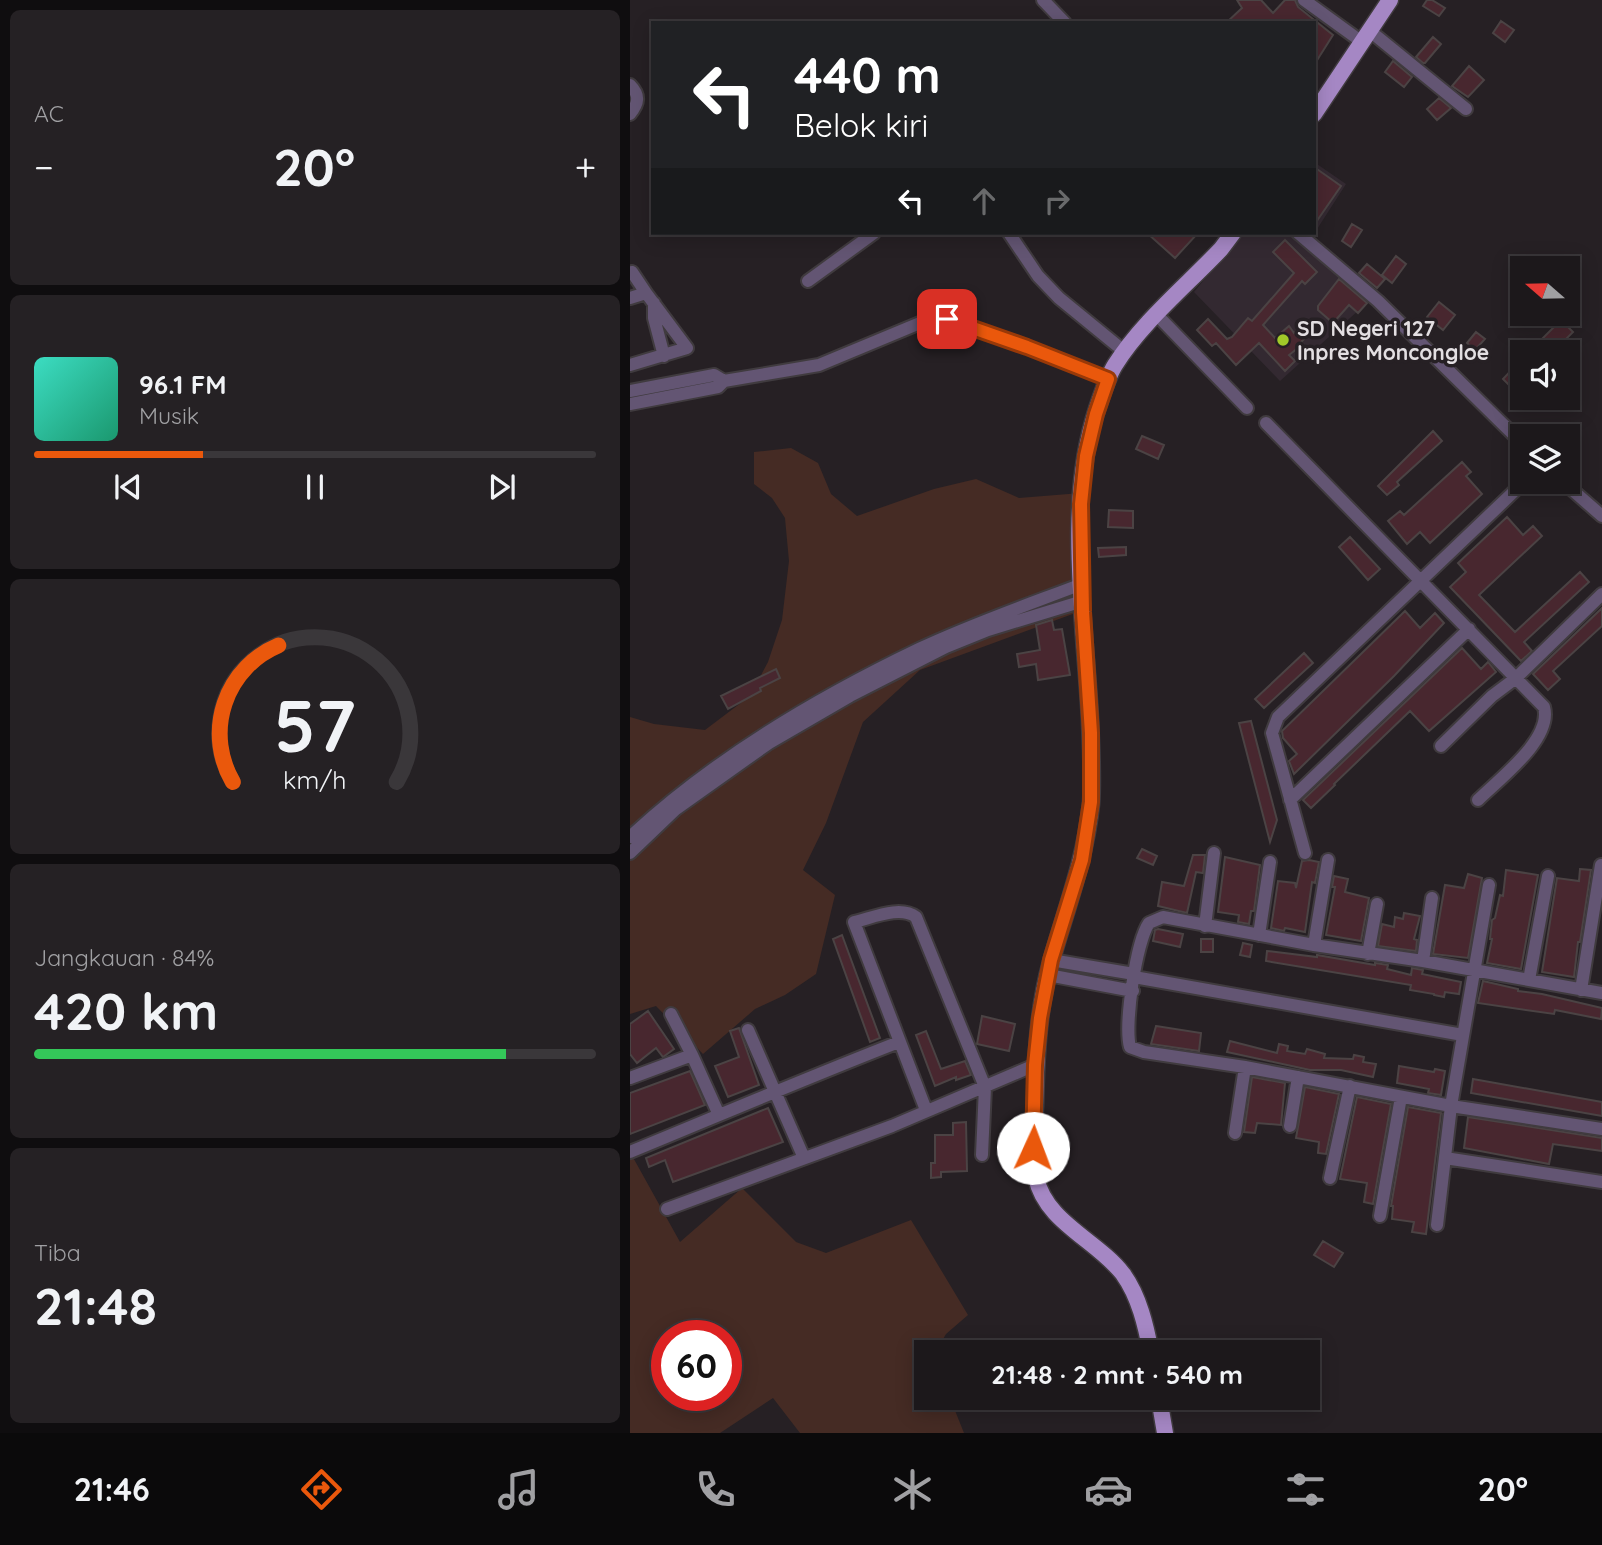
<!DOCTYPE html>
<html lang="id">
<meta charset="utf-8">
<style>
body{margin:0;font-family:Quicksand,sans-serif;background:#252124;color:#f1f3f6;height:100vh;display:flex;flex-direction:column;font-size:26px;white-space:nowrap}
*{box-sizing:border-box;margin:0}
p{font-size:23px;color:#a0a0a3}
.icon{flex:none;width:38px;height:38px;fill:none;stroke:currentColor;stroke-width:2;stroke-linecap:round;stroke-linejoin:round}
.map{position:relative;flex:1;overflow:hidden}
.side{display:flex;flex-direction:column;gap:10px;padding:10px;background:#0f0d0f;width:630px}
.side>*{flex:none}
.guide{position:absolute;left:21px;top:21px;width:665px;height:214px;border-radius:0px;box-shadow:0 4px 18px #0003,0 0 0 2px #3a373a;background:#202124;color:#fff;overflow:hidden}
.needle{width:46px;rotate:290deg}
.controls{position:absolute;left:880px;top:256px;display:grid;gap:14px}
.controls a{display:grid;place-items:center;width:70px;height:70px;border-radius:0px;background:#1c181b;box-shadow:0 4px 18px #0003,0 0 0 2px #3a373a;font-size:35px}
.speed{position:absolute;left:21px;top:1320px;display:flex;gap:14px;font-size:35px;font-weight:700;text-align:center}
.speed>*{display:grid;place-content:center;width:91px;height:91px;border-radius:50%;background:#1c181b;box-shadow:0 4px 18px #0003,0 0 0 2px #3a373a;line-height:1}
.speed .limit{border:10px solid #d22;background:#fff;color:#111}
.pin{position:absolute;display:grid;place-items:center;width:60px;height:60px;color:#fff;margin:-30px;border-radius:14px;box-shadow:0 4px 10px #0006}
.me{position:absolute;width:77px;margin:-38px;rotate:2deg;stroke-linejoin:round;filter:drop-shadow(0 0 5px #0008)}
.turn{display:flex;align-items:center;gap:24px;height:147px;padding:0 28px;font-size:32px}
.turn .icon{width:91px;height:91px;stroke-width:2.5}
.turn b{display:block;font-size:49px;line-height:60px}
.lanes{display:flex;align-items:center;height:66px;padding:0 28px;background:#0003;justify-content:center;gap:35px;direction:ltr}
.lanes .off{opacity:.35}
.big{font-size:52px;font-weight:700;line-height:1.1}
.side .card{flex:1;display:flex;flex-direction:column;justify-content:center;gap:10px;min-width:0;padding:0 24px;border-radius:10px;background:#252124}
.side .dial{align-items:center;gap:0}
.dial svg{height:182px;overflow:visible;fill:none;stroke:#3a373a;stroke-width:7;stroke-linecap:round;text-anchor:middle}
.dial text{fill:#f1f3f6;stroke:none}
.song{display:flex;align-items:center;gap:21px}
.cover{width:84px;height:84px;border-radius:10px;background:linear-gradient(135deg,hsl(170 70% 55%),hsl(160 70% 35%))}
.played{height:7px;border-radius:4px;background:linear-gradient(90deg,#ea580c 30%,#3a373a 30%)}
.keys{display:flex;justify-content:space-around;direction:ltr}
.heat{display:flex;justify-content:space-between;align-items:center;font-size:38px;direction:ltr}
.charge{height:10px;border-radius:5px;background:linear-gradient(90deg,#34c759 84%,#3a373a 0)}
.trip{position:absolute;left:284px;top:1340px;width:406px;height:70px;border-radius:0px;background:#1c181b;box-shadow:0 4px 18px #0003,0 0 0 2px #3a373a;font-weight:700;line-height:70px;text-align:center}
.tabs{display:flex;height:112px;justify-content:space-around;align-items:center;background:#0b0a0b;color:#a0a0a3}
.tabs .icon{width:49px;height:49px}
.tabs .active{color:#ea580c}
.tabs b{font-size:32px;color:#f1f3f6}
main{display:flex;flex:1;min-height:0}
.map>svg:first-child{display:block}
.built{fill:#332931}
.green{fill:#452b24;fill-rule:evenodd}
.building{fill:#48272f;stroke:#4b4344;stroke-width:2}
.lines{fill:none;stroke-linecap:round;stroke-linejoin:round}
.minor-casing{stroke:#403b3f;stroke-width:16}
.major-casing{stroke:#403b3f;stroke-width:19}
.minor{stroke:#635573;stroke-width:12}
.major{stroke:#a587c4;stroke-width:16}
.route-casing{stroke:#983908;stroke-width:18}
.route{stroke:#ea580c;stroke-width:12}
.poi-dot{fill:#a1c929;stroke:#262024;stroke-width:2.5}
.labels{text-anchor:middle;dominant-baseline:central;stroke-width:7;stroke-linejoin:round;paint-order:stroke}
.poi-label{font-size:21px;font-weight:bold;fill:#e3dfe2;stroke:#262024;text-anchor:start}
</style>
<main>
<section class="side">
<div class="card"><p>AC</p>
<div class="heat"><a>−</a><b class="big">20°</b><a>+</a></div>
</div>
<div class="card">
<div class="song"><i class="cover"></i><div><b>96.1 FM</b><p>Musik</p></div></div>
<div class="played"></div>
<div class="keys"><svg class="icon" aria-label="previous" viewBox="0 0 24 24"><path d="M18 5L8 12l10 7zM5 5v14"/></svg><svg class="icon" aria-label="pause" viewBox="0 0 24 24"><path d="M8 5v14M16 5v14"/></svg><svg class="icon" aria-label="next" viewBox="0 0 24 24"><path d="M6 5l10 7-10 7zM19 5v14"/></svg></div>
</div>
<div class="card dial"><svg viewBox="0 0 100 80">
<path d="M14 69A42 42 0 1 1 86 69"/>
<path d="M14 69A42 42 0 0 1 34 9" stroke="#ea580c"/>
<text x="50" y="56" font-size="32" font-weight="700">57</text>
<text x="50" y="72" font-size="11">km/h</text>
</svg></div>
<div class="card"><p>Jangkauan · 84%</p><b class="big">420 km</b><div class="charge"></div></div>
<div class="card"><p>Tiba</p><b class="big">21:48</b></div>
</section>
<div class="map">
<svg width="972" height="1433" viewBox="0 0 972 1433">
<rect width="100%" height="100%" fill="#262024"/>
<!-- built -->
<path class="built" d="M684,162L716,184L682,237L676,233H684Z
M612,233H659L740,300L650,381L564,292Z"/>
<!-- green -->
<path class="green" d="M161,448L188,463L201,494L227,516L304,489L346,479L389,498L451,493L459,608L290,670L233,722L196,823L173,870L205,895L186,974L155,995L125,1009L73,1054L26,1006L0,1014V717L24,724L75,730L120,696L138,662L152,620L159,561L155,518L142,498L124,484V452Z
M0,1152L50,1242L112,1188L166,1242L196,1253L281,1220L338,1315L316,1334L305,1353H296V1398H320L334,1433H170L143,1398L90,1433H0ZM37,1335H96V1395H37Z"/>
<!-- building -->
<path class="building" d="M607,0H631L643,13L655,0H665L668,7L703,35L684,65V23H596L612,8Z
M797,0H802L815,8L809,16L793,6Z
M871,21L884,30L875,42L863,33Z
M803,37L811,44L795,63H793L786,57Z
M763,61L782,77L774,87L755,72Z
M839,66L854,80L838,97L822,86Z
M809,98L821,108L807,120L797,109Z
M684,167L711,186L684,225Z
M722,224L732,230L721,247L712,241Z
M517,233H568L545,258Z
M655,240L687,272L675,284L672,281L633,325L645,338L659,326L664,333L669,329L677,336L671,342L673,344L659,355L665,361L655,371L629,343L606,365L586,343L582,346L567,330L578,319L597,339L602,337L618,318L622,321L664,273L643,252Z
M766,256L776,264L762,283L752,275Z
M737,264L755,279L747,288L729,273Z
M709,279L737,303L728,313L719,305L703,323L688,310V306Z
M809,302L825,315L813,330L797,317Z
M931,320L943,332L923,352H899Z
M846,332L855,339L845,350L837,343Z
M892,359V383L885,391L873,379Z
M803,431L812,441L767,482L769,485L757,495L748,486Z
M512,436L534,445L528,459L506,449Z
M832,462L841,472L836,476L852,494L800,543L790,532L777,544L758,521L770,511L774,515Z
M479,510L503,511V528L478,527Z
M877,517L893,535L903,526L912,536L849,595L885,632L950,572L959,582L894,642L902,651L891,661L820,587L836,572L828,563Z
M720,537L750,569L738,580L709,547Z
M496,547V555L469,557L468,548Z
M972,608V626L923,671L930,679L918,690L903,674Z
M775,611L790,628L805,613L814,623L764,676L664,774L659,761L667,754L653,738L652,731Z
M422,620L424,630L432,629L440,675L408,680L406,664L389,667L387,654L410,650L406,625Z
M832,648L851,669L858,662L866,672L799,731L780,711L704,784L705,785L681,808L673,800Z
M674,653L683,663L634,708L625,699Z
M146,669L150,678L130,688L131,691L98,709L91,696Z
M621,721L647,820L640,842L609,723Z
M512,849L527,856L523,865L507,858Z
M563,855H575L573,873L566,872L557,913L528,906L532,882L554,886Z
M595,857L630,865L624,911H621L619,924L608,922L609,915L588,912Z
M679,860L689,862L685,883L682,882L675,932L655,928L654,931L641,928L648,881L665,883L666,888L672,861Z
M950,869L961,870L950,942H948L944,977L912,972L927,878L949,881Z
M876,870L908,875L891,969L857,963L862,939H860L862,920L865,918L870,895L873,896Z
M838,874L852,878L838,958L803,954L815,885L834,888Z
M704,876L718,879L715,892L739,898L731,941L696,935L705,887H702Z
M774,913L790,916L784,939L787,940L786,951L748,946L752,924L764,927L765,917L773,919Z
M528,929L553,934L550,947L523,941L525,930Z
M212,935L250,1038L240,1042L203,939Z
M571,939H583V952H571Z
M613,943L622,945L620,957L610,955Z
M637,951L687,957V955L745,965V963L758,965L757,969L781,975L782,968L793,970L792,974L831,982L829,994L815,992L814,997L804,995V994L780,990L781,985L636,961Z
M853,981L888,989V991L912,994L972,1008L971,1019L925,1010L924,1014L848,1003Z
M18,1011L44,1049L33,1057L26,1048L7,1063L0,1054V1024Z
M352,1016L385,1024L379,1051L347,1044Z
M526,1026L571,1033L569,1051L521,1044Z
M109,1028L129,1085L98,1097L85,1066L109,1057L100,1031Z
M296,1031L311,1069L335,1061L341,1075L326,1080V1077L305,1086L286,1035Z
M600,1041L647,1053L649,1044L658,1046L657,1051L675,1054L677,1049L695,1054L694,1058L723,1059L724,1055L734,1057L733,1062L746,1064L743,1077L711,1070H680L597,1052Z
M769,1066L804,1072L805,1069L815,1071L811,1095L798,1093L799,1089L767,1083Z
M60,1071L75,1105L0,1134V1093Z
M622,1077L655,1083L651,1125L627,1123L625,1133L614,1132Z
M843,1079L972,1102V1116L841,1093Z
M675,1087L709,1094L696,1154L688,1153L689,1142L666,1138Z
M727,1097L761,1104L743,1204L734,1202L737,1183L710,1179Z
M778,1107L811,1113L796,1234L782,1232L784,1222L762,1219L763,1206H761Z
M138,1108L153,1142L43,1182L35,1160L19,1167L16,1158Z
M838,1117L972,1138V1151L923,1144L919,1164L834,1148Z
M336,1122L337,1171L311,1172V1177L301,1178V1163H305V1135H323V1123Z
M693,1241L713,1253L704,1267L684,1255Z"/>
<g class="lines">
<defs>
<path id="minor" d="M413,0L435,23
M674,0L732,42
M740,31L836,109
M0,85C10,95 9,103 0,114
M379,233L408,276L429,298L495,352
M668,233L748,301L892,443
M178,281L244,233
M0,298L16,293L2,272
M24,303V318L34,356
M527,315L617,408
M0,365L57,348L16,293
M0,391L84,375L94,381
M0,404L88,387L94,381L189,365L302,318L317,319L397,347L478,379
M636,423L914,707C923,739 869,779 848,800
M932,481L972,516
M811,746L862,696L886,678L972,594
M660,800L839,629
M0,837C81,761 189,697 289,649C342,624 397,605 452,584
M0,853L46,809L139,743L220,696L316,647L358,630L453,601
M675,853L642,733L648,717L895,481
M575,926L584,853
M629,935L640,862
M684,945L698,860
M738,954L747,904
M421,960L504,974
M793,961L802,898
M418,975L503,991
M504,977L833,1035
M899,980L918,876
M951,990L971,865
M972,993L793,961L684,945L533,917L519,923C506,942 494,1025 500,1047L514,1052L615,1067L821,1106L972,1129
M41,1014L62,1055
M118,1030L174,1158
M0,1078L62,1055L89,1115
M296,1110L224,922C242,918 270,905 286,917L355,1087L352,1155
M660,1126L668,1077
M605,1133L615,1067
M0,1152C90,1115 179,1077 269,1042
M815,1158L972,1182
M700,1178L720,1086
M37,1209L262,1126L405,1065
M750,1216L771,1097
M807,1225L821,1106L859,885"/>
<path id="major" d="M684,114L760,0
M521,1353C516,1326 509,1296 493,1274C467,1240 415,1222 406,1177C402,1153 404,1129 405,1105C406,1057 408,1008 421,962C436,909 455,860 461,804C463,777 461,748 460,720C455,620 435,506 467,409C472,394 477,378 485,365C511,323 557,285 591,249L603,233
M529,1398L535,1433"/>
</defs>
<!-- minor casing -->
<use href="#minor" class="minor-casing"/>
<!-- major casing -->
<use href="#major" class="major-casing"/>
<!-- minor -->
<use href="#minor" class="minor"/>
<!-- major -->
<use href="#major" class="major"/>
</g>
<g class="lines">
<defs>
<path id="route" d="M317,319L397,347L478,379L466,414L456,456L451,504L453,612L461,733V802L452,860L421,960L410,1018L405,1065L403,1148"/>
</defs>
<!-- route casing -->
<use href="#route" class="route-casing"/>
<!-- route -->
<use href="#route" class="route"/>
</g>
<!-- markers -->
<circle class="poi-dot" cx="653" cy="340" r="7"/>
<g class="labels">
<!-- poi labels -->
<g class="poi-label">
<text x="667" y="328">SD Negeri 127<tspan x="667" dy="24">Inpres Moncongloe</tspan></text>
</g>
</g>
</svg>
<div class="controls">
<a><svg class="needle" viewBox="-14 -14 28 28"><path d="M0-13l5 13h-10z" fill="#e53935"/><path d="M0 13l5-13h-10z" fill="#a0a0a3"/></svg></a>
<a><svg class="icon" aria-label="sound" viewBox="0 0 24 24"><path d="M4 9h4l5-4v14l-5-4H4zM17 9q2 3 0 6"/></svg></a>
<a><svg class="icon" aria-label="layers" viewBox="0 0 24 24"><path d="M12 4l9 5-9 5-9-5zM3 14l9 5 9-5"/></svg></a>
</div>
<div class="speed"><div class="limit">60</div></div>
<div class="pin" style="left:317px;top:319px;background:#d93025"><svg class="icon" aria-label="arrive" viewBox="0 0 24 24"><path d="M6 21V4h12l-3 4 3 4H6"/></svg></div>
<svg class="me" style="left:403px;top:1148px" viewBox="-20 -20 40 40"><circle r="19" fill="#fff"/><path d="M0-13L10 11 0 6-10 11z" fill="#ea580c"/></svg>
<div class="trip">21:48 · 2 mnt · 540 m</div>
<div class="guide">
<div class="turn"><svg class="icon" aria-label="left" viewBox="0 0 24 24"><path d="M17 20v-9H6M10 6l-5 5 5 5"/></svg><div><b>440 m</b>Belok kiri</div></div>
<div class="lanes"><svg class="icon" aria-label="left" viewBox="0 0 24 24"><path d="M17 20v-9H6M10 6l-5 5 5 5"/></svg><svg class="icon off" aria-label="ahead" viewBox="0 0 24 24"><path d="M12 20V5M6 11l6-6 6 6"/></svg><svg class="icon off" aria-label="right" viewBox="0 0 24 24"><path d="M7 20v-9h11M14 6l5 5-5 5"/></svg></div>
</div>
</div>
</main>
<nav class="tabs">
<b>21:46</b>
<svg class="icon active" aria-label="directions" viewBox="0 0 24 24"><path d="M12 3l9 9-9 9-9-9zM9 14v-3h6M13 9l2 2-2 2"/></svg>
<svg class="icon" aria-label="music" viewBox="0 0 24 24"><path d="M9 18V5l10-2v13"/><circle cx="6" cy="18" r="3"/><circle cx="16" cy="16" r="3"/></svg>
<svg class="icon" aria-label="phone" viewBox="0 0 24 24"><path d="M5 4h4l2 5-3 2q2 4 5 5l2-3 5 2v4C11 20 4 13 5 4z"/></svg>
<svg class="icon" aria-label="climate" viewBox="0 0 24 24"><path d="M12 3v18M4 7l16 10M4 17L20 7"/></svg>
<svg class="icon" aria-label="car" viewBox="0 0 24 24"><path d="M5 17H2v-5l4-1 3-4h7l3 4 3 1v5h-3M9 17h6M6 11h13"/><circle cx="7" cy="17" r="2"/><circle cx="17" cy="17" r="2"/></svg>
<svg class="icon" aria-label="filters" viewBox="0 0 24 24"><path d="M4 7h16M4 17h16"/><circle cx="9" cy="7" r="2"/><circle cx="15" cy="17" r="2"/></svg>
<b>20°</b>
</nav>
